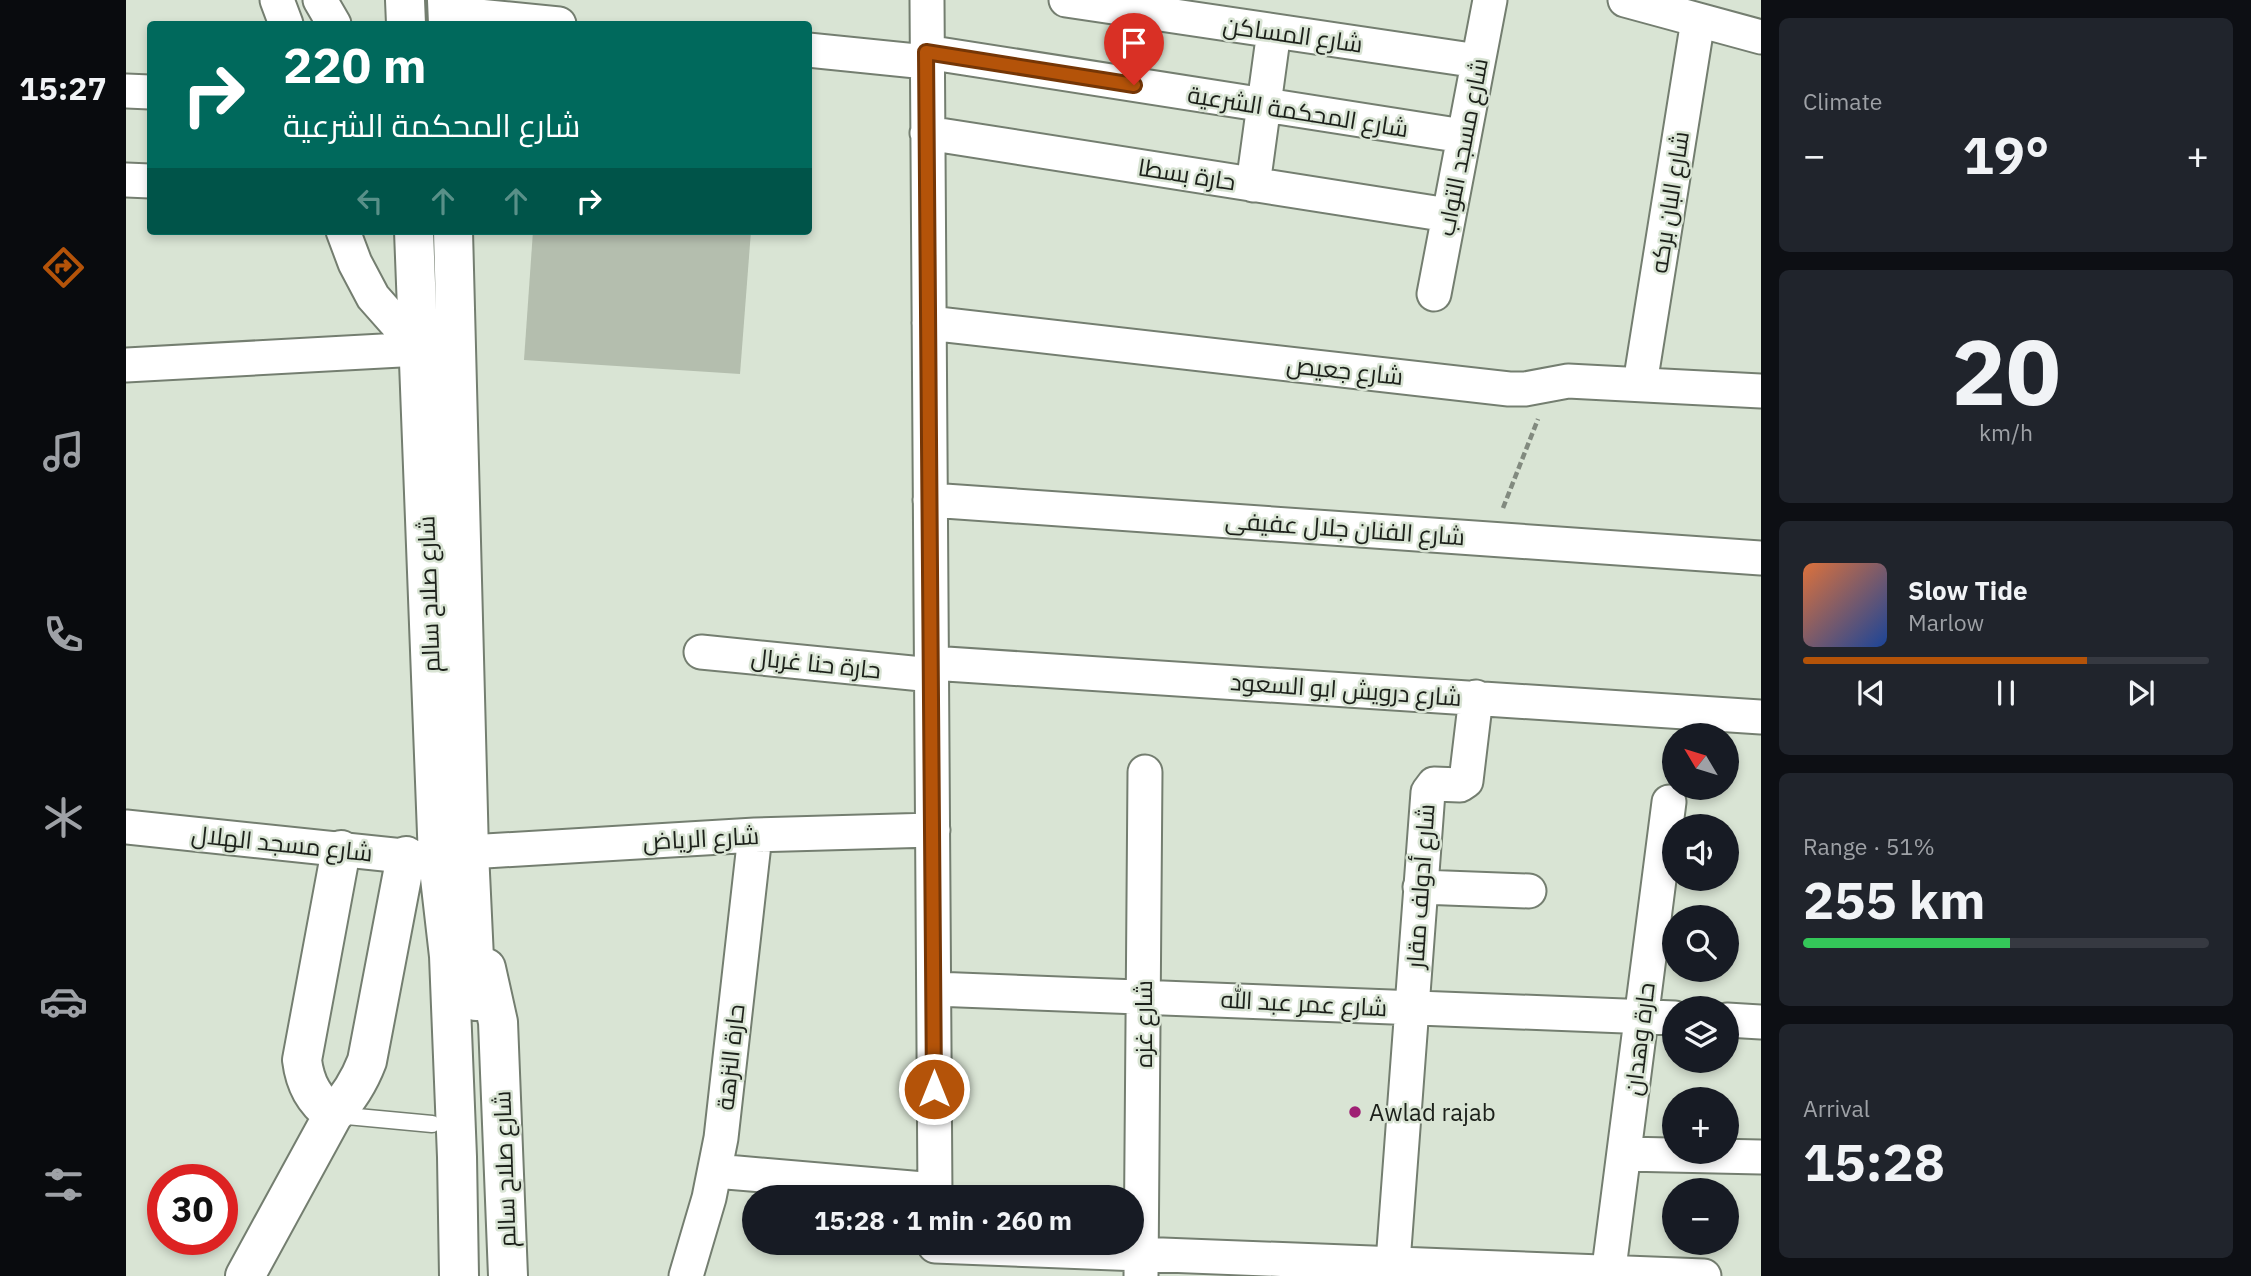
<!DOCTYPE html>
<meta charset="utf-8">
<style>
body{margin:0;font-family:"IBM Plex Sans",Cairo,sans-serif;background:#20242c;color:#f1f3f6;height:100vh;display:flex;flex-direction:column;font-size:26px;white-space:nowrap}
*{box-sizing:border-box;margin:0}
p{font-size:23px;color:#9ea1a6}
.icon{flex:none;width:38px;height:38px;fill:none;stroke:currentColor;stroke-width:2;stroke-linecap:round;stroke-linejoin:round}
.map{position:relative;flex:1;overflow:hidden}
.panel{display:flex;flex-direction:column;gap:18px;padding:18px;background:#0d0f14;width:490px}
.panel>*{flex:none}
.hud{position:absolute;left:21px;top:21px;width:665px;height:214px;border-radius:7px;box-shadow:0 4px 10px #0003;background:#00695c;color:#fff;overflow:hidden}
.needle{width:46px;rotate:308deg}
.tools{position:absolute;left:1536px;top:723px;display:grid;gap:14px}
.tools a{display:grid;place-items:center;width:77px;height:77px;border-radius:50%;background:#171b24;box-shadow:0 4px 10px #0003;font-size:35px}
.speed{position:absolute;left:21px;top:1164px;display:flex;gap:14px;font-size:35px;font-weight:700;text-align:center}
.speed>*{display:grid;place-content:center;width:91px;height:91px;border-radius:50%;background:#171b24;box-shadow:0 4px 10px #0003;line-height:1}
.speed .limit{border:10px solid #d22;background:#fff;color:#111}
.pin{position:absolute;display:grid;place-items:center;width:60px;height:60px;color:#fff;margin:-72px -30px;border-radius:50% 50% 50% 0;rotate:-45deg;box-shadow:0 0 7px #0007}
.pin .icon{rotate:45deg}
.me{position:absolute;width:77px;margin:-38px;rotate:0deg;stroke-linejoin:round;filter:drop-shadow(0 0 5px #0008)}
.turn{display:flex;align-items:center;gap:24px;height:147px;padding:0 21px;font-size:32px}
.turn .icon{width:91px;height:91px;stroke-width:2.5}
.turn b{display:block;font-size:49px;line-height:60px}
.lanes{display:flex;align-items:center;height:66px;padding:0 21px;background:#0003;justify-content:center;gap:35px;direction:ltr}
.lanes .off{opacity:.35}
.big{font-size:52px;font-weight:700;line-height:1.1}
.panel .tile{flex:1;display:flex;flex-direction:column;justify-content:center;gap:10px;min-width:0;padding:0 24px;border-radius:10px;background:#20242c}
.panel .dial{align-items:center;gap:0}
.dial b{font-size:91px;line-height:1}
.song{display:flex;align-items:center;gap:21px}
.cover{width:84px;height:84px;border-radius:10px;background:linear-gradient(135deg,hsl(20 70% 55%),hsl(220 70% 35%))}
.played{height:7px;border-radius:4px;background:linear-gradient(90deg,#b45309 70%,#363941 70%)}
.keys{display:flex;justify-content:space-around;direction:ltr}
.heat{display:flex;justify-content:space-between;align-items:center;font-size:38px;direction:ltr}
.charge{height:10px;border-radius:5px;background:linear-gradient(90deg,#34c759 51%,#363941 0)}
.trip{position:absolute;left:616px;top:1185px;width:402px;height:70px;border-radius:35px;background:#171b24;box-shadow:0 4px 10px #0003;font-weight:700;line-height:70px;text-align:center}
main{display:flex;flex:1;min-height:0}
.dock{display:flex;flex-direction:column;width:126px;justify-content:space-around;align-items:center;background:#090b0e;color:#9ea1a6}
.dock .icon{width:49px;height:49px}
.dock .on{color:#b45309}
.dock b{font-size:32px;color:#f1f3f6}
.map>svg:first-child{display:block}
.building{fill:#b4beae}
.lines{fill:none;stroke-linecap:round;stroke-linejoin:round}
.lane-casing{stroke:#747e70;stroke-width:19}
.street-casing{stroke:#747e70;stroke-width:37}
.secondary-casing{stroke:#747e70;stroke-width:42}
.path{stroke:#828a7f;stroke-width:4.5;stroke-dasharray:7 3.5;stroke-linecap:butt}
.lane{stroke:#fff;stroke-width:16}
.street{stroke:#fff;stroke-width:33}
.secondary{stroke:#fff;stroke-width:38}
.route-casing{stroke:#753606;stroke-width:18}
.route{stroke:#b45309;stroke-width:12}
.poi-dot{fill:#9f2074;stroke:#d9e4d4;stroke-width:2.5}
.labels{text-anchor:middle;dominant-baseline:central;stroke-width:5;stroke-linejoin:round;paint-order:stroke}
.street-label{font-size:24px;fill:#1c201a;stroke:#d9e4d4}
.poi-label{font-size:24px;fill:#1c201a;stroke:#d9e4d4;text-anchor:start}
</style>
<main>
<nav class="dock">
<b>15:27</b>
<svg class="icon on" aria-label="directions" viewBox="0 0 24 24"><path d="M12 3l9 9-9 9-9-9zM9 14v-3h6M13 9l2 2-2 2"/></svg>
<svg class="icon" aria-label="music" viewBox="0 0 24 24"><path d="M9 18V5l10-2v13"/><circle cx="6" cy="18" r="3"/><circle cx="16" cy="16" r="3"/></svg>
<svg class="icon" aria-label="phone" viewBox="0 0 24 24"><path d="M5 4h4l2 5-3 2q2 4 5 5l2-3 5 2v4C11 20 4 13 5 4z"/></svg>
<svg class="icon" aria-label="climate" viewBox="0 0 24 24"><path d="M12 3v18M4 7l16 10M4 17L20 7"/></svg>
<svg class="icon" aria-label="car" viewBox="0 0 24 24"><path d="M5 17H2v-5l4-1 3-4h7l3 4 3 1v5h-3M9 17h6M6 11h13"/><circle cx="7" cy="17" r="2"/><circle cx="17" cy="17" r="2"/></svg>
<svg class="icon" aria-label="filters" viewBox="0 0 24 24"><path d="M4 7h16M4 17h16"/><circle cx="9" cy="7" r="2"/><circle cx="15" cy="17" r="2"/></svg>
</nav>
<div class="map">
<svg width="1635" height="1276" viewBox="0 0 1635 1276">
<rect width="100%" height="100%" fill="#d9e4d4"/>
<!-- building -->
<path class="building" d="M407,231H625L614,374L398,360Z"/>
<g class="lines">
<defs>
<path id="lane" d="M210,1115L306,1124"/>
<path id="street" d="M151,0L160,24
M194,0L208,24
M801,0L809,1197
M940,0L1352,61
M1499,0L1635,37
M322,13L433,24
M682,50L800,62
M800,52L1337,136
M0,91L24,92
M801,133L1322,215
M0,180L24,181
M1127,185L1148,31
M217,231L229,263L247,297L293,349
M1308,294L1364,0
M803,323L1383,389H1399L1442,381L1635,391
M0,365L293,349
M1514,384L1572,20
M804,500L1635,558
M575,652L806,675
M805,663L1635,717
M0,827L306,859
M343,852L629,835L807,830
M1294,887L1403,891
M808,989L1549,1018
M1601,1020L1635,1022
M1498,1154L1635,1157
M589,1171L809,1190
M809,1246L1578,1276
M560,1276L583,1198L595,1138L629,835
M1015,1276L1019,772
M1266,1276L1302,792L1308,784L1334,785L1340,781L1350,697
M1482,1276L1543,802"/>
<path id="secondary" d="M279,0L280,24
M321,0L322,24
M288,231L312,860L323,956L331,1157L333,1276
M327,231L343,852L350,1001
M360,968L372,1022L382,1276
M207,1115C188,1100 179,1084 176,1060L215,850
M119,1276L207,1115C223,1098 233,1082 241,1061L280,856"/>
</defs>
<!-- lane casing -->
<use href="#lane" class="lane-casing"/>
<!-- street casing -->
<use href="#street" class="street-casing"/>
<!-- secondary casing -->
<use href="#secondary" class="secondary-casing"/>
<!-- path -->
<path class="path" d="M1377,508L1412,419"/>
<!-- lane -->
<use href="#lane" class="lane"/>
<!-- street -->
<use href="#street" class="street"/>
<!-- secondary -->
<use href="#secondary" class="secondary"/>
</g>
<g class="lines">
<defs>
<path id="route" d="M808,1089L800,52L1008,85"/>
</defs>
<!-- route casing -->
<use href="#route" class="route-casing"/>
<!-- route -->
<use href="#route" class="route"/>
</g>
<!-- markers -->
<circle class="poi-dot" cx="1229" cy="1112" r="7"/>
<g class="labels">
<!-- street labels -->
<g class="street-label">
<text transform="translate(1167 34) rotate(8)">شارع المساكن</text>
<text transform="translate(1172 111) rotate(9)">شارع المحكمة الشرعية</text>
<text transform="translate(1336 147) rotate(-79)">شارع مسجد التواب</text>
<text transform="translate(1061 174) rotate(9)">حارة بسطا</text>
<text transform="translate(1543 202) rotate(-81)">شارع البان بركه</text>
<text transform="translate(1219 370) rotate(6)">شارع جعيص</text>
<text transform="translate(1219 528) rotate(4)">شارع الفنان جلال عفيفى</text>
<text transform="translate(302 594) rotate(-92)">شارع صلاح سالم</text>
<text transform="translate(690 663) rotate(6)">حارة حنا غربال</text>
<text transform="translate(1220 689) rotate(4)">شارع درويش ابو السعود</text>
<text transform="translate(575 838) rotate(-3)">شارع الرياض</text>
<text transform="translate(156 843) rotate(6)">شارع مسجد الهلال</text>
<text transform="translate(1294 886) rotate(-86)">شارع أدولف مقار</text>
<text transform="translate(1178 1003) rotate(3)">شارع عمر عبد الله</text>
<text transform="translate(1017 1024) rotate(-90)">شارع غزه</text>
<text transform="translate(1513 1039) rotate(-83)">حارة وهدان</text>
<text transform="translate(604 1057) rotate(-84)">حارة النزهة</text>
<text transform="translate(378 1169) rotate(-92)">شارع صلاح سالم</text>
</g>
<!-- poi labels -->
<g class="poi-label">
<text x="1243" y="1112">Awlad rajab</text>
</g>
</g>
</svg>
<div class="tools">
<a><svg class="needle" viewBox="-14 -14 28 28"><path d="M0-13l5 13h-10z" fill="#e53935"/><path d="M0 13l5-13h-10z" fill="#9ea1a6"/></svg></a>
<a><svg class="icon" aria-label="sound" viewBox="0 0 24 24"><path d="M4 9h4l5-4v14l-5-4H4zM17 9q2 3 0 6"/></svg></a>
<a><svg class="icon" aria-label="search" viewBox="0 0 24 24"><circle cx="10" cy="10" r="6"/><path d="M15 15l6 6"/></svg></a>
<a><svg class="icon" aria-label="layers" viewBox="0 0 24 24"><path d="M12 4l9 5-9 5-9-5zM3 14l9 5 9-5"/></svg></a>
<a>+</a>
<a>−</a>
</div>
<div class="speed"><div class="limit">30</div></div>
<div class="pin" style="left:1008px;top:85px;background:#d93025"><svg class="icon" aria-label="arrive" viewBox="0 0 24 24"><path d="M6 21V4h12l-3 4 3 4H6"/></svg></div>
<svg class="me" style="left:808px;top:1089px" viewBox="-20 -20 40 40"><circle r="17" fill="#b45309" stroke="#fff" stroke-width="3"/><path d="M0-11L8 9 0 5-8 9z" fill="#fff"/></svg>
<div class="trip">15:28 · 1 min · 260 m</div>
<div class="hud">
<div class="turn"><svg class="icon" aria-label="right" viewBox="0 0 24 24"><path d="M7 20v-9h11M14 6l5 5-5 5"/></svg><div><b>220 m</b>شارع المحكمة الشرعية</div></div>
<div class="lanes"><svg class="icon off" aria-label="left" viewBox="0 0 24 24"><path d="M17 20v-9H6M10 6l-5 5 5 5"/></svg><svg class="icon off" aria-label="ahead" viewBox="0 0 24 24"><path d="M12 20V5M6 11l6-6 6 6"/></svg><svg class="icon off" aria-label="ahead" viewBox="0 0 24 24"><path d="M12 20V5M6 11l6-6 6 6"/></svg><svg class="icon" aria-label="right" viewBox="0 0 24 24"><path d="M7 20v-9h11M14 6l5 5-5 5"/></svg></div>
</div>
</div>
<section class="panel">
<div class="tile"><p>Climate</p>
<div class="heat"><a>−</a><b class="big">19°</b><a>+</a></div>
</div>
<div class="tile dial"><b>20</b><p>km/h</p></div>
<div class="tile">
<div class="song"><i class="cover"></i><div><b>Slow Tide</b><p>Marlow</p></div></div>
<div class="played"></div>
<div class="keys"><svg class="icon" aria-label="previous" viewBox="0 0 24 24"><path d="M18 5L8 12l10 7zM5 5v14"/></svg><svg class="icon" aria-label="pause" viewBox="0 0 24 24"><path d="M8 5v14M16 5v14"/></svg><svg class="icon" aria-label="next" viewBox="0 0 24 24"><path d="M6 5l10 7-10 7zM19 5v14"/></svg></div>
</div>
<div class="tile"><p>Range · 51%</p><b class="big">255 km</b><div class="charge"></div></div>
<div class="tile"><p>Arrival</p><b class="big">15:28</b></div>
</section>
</main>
